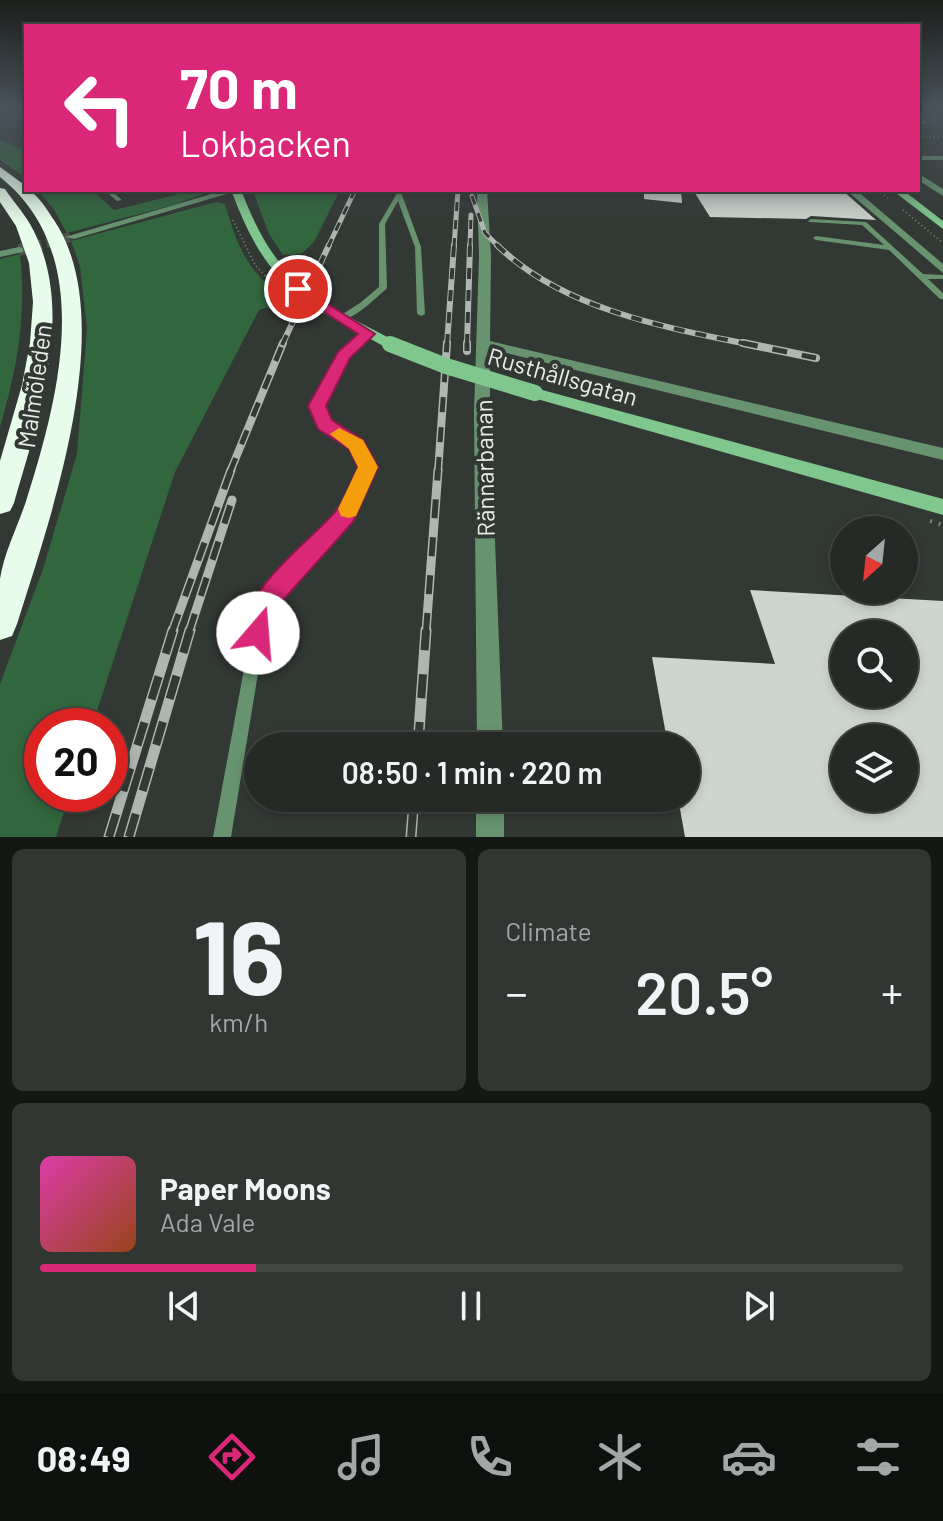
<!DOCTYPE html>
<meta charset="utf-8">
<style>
body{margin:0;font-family:Barlow,sans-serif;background:#323632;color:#f1f3f6;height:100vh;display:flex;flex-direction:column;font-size:30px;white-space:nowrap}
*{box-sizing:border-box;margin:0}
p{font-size:26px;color:#a4a7a7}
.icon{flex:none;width:44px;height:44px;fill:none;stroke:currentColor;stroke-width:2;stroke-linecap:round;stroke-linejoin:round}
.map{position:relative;height:837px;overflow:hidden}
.panel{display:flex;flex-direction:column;gap:12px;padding:12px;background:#151715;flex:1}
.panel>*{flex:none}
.guide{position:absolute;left:24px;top:24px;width:896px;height:168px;border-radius:0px;box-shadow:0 4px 12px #0003,0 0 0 2px #424643;background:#db2777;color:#fff;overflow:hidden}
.needle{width:52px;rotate:207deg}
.tools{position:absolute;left:830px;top:516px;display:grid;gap:16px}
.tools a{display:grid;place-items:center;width:88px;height:88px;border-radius:50%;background:#262a26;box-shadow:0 4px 12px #0003,0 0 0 2px #424643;font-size:40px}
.speed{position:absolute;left:24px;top:708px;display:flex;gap:16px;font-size:40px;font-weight:700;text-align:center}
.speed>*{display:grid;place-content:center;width:104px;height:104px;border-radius:50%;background:#262a26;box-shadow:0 4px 12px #0003,0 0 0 2px #424643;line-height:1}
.speed .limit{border:12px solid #d22;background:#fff;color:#111}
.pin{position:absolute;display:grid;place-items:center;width:68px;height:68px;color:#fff;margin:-34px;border:4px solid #fff;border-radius:50%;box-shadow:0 2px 8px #0007}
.me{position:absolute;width:88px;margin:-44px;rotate:18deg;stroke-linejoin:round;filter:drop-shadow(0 0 6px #0008)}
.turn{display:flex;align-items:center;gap:28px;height:168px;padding:0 24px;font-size:36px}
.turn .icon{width:104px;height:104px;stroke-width:2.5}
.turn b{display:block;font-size:56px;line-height:68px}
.big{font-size:60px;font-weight:600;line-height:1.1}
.panel .widget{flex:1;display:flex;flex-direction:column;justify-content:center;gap:12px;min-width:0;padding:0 28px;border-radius:12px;background:#323632}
.panel .dial{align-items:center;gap:0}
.dial b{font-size:104px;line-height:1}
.song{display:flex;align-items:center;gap:24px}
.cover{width:96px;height:96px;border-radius:12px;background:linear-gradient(135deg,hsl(320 70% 55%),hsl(20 70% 35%))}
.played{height:8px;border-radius:4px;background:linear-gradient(90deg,#db2777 25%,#424643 25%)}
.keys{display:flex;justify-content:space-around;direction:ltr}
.heat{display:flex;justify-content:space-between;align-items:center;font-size:44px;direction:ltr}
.panel .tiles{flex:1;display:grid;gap:12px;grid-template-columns:1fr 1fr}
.widget:last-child{grid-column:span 2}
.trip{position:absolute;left:244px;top:732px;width:456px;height:80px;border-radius:40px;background:#262a26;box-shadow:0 4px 12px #0003,0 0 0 2px #424643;font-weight:600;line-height:80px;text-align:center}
.dock{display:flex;height:128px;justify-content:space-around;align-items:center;background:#0f110f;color:#a4a7a7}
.dock .icon{width:56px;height:56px}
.dock .active{color:#db2777}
.dock b{font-size:36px;color:#f1f3f6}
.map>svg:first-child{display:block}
.green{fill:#32663d}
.building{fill:#cdd5ce;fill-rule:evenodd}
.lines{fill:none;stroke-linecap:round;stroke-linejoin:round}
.tertiary-tunnel-far1{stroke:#4d534e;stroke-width:10;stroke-dasharray:10 5;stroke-linecap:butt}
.tertiary-tunnel{stroke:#4d534e;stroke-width:12;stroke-dasharray:12 6;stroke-linecap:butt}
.path-far1{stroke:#7c827d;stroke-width:2;stroke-dasharray:1 3;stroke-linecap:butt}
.path{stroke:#7c827d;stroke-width:4;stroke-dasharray:2 7;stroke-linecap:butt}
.service{fill:#67936e;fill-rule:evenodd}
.minor{fill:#67936e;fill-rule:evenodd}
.tertiary{fill:#67936e;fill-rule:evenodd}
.secondary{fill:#7fc78c;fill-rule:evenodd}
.motorway{fill:#e7fcea;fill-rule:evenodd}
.rail-far4-casing{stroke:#afb5b0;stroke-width:5}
.rail-far3-casing{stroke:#afb5b0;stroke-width:6}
.rail-far2-casing{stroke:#afb5b0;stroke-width:8}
.rail-far1-casing{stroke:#afb5b0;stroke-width:9}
.rail-casing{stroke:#afb5b0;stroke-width:11}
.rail-far4{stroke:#323833;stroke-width:3;stroke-dasharray:9;stroke-linecap:butt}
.rail-far3{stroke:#323833;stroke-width:4;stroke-dasharray:11;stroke-linecap:butt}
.rail-far2{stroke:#323833;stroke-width:5;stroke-dasharray:15;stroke-linecap:butt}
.rail-far1{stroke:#323833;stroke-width:6;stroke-dasharray:19;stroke-linecap:butt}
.rail{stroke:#323833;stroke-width:8;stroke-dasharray:24;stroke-linecap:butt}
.secondary-bridge-far1{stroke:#7fc78c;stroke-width:12}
.secondary-bridge{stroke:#7fc78c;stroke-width:16}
.route{fill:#db2777;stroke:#8e194d;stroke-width:2}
.slow{fill:#f59e0b}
.labels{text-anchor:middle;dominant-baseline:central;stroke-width:8;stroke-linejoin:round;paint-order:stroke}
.street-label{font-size:24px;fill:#e8ede9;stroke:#323833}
</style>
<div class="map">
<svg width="943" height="837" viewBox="0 0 943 837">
<rect width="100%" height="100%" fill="#323833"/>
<!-- green -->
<path class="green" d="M0,140L26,150V178L0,160Z
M37,190H92L114,210L179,194L212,191L173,205L67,233L53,208Z
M340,190L314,242L301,254L283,255L269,234L253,191Z
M216,202L225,204C240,254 247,268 286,302L259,310L175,472L92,726H42V794H70L56,837H0V684L43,569L77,454L87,329L80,266L71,241Z
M20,254C27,315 17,369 0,427V259Z"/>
<!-- building -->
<path class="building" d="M644,190H681L682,203L644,199Z
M693,190H842L876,220L811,216L806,219L710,217Z
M750,590L943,601V837H685L678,798H686V746H668L652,657L775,664ZM844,634H904V694H844ZM844,738H904V798H844Z"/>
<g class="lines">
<!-- tertiary-tunnel-far1 -->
<path class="tertiary-tunnel-far1" d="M32,247L70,237"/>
<!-- tertiary-tunnel -->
<path class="tertiary-tunnel" d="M19,250L39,245"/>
<!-- path-far1 -->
<path class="path-far1" d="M932,121L943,126
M918,137H943
M878,190L888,198
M903,210L943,243
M233,220L255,265L273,284"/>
<!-- path -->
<path class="path" d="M930,521L943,525"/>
<!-- service -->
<path class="service" d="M918,118L926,122V124H918Z
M918,156H943V160H918Z
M104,190H110L122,200L117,201Z
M396,191L401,192L421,247L425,314L421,316L417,314L415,247L398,201L385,224L387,288C375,299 354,320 338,321V317L360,303L379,287V224L396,195Z
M811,219L866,222L923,274L943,275V279H928L943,293V299H940L889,250L816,240L813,238L816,236L884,245L862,225L809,222L808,221Z
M367,331L371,334L347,357L322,406L328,422L360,442L373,467L350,520L269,607L231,837H213L256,604L258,599L342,513L363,467L352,448L320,427L312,406L340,354L364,332Z"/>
<!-- minor -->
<path class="minor" d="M918,173L943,189V196L918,180Z
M477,190H487L491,256L490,341L943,448V460L490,349V412L503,746H477L474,412L479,256Z
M846,190H856L943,264V273Z
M476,798H504V837H476Z"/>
<!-- tertiary -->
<path class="tertiary" d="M225,190H240L74,239L65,237Z
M19,247L23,248V252L0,257V251Z"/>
<!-- secondary -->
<path class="secondary" d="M231,190H241C256,228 271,259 302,286V292H294C262,263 246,230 231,190Z
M892,190H903L943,221V229Z
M322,303L395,341L397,344L390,348L385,347L318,310L316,307Z
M535,388L943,499V515L530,397L527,393Z"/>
<!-- motorway -->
<path class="motorway" d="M0,167L26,186V190C38,193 47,210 54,220C121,320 50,519 17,624L12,636L0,640C0,621 0,598 0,579C4,552 19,524 27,498C59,396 97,254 0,177Z
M0,188L5,189C13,201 23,212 30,224C78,308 38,419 14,503L10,511L0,514V461L22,385L30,343L33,302L29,263L16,226L0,202Z"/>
<defs>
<path id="rail-far4" d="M472,196L485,233L499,247
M328,247L355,190
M454,247L458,190
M470,247L471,215"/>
<path id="rail-far3" d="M497,245C562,309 666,328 753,345
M282,345L329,245
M447,345L454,245
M467,345L470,245"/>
<path id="rail-far2" d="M743,343L816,358
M467,351V343
M230,472L283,343
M438,472L447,343"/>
<path id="rail-far1" d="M172,632L231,470
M189,632L232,500
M426,632L438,470"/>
<path id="rail" d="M418,746L426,630
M109,837L173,630
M129,837L190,630
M411,837L414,798"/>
</defs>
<!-- rail-far4 casing -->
<use href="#rail-far4" class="rail-far4-casing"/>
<!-- rail-far3 casing -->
<use href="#rail-far3" class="rail-far3-casing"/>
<!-- rail-far2 casing -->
<use href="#rail-far2" class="rail-far2-casing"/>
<!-- rail-far1 casing -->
<use href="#rail-far1" class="rail-far1-casing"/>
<!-- rail casing -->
<use href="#rail" class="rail-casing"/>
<!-- rail-far4 -->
<use href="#rail-far4" class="rail-far4"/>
<!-- rail-far3 -->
<use href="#rail-far3" class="rail-far3"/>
<!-- rail-far2 -->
<use href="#rail-far2" class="rail-far2"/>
<!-- rail-far1 -->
<use href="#rail-far1" class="rail-far1"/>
<!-- rail -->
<use href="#rail" class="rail"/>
<!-- secondary-bridge-far1 -->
<path class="secondary-bridge-far1" d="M298,289L322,307
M390,344L394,345"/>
<!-- secondary-bridge -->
<path class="secondary-bridge" d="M390,344L446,366L535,393"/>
</g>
<!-- sky -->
<linearGradient id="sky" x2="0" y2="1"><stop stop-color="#1c1f1c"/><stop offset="0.48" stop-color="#49535b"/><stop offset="1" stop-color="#49535b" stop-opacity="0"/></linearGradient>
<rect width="943" height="225" fill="url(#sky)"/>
<!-- route -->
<path class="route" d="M298,285L375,334L350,358L326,406L332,420L363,440L378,467L353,522L275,609L267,642L258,646L249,642C230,597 309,543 335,512C345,500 351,482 358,467L349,449L318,429L308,406L338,352L358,334L293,292V286Z"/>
<!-- slow -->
<path class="slow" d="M339,428L363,440L378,467L356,516L349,518L341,516L338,509L358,467L349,449L330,434Z"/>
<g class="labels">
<!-- street labels -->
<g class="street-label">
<text transform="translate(563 376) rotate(16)">Rusthållsgatan</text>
<text transform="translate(34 386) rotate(-82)">Malmöleden</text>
<text transform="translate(484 468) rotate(-91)">Rännarbanan</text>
</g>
</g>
</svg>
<div class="tools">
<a><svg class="needle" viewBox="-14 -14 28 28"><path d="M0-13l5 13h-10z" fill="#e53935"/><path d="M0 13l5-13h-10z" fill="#a4a7a7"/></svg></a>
<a><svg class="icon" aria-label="search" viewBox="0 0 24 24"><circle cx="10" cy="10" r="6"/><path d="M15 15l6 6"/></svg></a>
<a><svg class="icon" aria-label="layers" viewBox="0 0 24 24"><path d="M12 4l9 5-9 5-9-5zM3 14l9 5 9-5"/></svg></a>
</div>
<div class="speed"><div class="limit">20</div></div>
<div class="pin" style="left:298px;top:289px;background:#d93025"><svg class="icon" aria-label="arrive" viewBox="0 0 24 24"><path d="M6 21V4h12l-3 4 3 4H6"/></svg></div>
<svg class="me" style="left:258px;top:633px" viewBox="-20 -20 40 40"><circle r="19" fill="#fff"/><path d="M0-13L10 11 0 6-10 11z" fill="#db2777"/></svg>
<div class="trip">08:50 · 1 min · 220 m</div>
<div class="guide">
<div class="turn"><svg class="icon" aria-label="left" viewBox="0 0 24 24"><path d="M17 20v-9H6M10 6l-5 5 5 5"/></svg><div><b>70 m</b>Lokbacken</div></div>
</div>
</div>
<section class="panel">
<div class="tiles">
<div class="widget dial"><b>16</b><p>km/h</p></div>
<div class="widget"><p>Climate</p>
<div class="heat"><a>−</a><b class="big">20.5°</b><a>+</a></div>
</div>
<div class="widget">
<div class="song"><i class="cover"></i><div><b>Paper Moons</b><p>Ada Vale</p></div></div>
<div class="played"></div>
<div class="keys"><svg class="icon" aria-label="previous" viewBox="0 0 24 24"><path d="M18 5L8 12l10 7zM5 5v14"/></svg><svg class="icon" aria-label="pause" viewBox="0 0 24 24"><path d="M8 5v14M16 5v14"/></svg><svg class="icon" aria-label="next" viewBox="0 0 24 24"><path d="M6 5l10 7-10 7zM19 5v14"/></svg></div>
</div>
</div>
</section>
<nav class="dock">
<b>08:49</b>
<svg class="icon active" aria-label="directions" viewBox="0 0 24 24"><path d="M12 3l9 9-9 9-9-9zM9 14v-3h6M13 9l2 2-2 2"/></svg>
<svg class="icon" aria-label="music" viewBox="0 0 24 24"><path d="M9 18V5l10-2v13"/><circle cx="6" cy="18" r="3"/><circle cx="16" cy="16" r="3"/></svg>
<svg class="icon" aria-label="phone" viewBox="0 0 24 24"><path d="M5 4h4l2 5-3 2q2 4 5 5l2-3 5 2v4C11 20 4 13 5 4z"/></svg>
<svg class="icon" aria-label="climate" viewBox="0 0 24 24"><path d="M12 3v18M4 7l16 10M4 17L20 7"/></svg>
<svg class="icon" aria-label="car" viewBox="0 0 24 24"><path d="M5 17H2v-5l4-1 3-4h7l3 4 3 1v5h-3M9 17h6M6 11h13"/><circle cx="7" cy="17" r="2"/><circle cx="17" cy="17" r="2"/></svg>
<svg class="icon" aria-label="filters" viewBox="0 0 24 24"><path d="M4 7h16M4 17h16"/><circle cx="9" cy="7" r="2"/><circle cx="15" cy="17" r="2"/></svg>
</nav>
